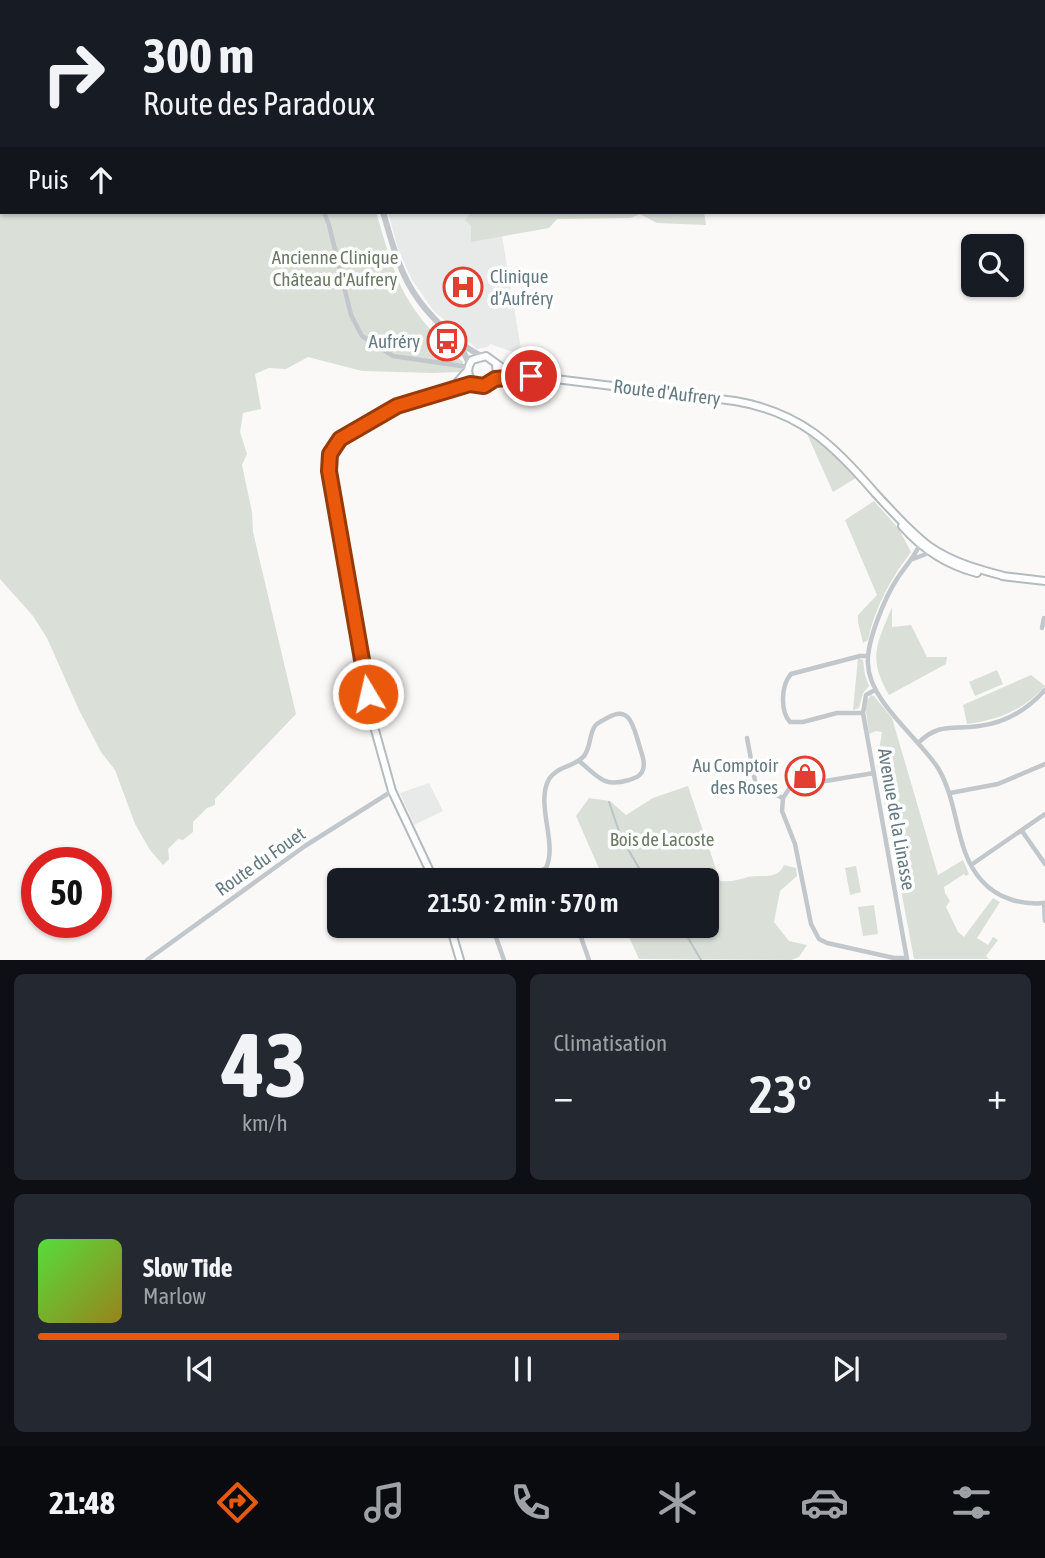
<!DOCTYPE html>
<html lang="fr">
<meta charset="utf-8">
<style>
body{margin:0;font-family:"Asap Condensed",sans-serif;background:#242831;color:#f1f3f6;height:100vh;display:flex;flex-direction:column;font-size:26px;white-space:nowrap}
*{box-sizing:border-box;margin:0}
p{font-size:23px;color:#9ea1a6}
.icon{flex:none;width:38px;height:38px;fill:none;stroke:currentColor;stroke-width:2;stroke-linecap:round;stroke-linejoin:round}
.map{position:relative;height:960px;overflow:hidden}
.panel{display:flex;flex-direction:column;gap:14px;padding:14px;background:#0d0f14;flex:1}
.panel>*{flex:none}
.hud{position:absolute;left:0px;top:0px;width:1046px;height:214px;box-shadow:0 2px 5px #0004;background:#171b24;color:#f1f3f6;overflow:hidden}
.controls{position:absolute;left:961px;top:234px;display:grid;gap:14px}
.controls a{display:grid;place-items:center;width:63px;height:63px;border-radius:10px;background:#171b24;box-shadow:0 2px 5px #0004;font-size:35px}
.speed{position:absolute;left:21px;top:847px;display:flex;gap:14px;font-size:35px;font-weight:700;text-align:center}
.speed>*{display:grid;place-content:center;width:91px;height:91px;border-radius:50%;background:#171b24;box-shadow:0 2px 5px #0004;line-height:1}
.speed .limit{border:10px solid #d22;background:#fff;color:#111}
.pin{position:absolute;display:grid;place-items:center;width:60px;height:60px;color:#fff;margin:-30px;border:4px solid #fff;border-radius:50%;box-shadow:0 2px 7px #0007}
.me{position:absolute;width:77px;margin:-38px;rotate:351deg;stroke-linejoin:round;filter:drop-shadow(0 0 5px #0008)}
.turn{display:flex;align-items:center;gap:24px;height:147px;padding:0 28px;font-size:32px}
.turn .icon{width:91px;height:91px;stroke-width:2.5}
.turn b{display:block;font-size:49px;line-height:60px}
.then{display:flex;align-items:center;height:66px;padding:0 28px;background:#0003;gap:14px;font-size:26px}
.big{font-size:52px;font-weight:600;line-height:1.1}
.panel .widget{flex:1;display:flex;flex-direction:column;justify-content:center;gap:10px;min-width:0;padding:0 24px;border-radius:10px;background:#242831}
.panel .dial{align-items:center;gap:0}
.dial b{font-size:91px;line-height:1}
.song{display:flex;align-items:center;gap:21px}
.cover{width:84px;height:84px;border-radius:10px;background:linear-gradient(135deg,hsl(110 70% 55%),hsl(50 70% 35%))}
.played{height:7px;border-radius:4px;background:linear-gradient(90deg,#ea580c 60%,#363941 60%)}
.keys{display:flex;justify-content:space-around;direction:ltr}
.heat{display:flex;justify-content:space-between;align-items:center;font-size:38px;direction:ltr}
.panel .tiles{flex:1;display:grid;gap:14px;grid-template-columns:1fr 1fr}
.widget:last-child{grid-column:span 2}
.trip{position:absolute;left:327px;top:868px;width:392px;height:70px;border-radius:10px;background:#171b24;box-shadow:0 2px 5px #0004;font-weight:600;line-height:70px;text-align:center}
.tabs{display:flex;height:112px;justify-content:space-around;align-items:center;background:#090b0e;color:#9ea1a6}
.tabs .icon{width:49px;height:49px}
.tabs .current{color:#ea580c}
.tabs b{font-size:32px;color:#f1f3f6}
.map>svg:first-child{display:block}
.built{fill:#e8e9e9}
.green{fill:#dadfd7}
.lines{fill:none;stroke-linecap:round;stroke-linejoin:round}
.stream{stroke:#b8c6c8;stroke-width:2}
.secondary-casing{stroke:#b3bbbe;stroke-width:10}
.minor{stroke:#c1c7ca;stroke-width:4.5}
.tertiary{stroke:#c1c7ca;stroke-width:6}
.secondary{stroke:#fff;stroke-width:6}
.route-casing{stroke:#983908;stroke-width:18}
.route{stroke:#ea580c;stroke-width:12}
.labels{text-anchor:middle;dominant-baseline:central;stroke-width:7;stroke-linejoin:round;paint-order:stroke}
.park-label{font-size:19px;fill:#6b7a64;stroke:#fff}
.poi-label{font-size:19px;fill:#657a82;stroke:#fff;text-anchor:end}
.street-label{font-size:19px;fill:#657a82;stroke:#fff}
</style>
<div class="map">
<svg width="1045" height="960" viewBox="0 0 1045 960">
<rect width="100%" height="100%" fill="#faf9f8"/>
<!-- built -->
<path class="built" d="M388,212H498L522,355L490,344L488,347L477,349L433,310L412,280L398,249Z
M429,783L443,811L414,825L400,793Z"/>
<!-- green -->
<path class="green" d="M0,0L73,2H2V212H376C383,235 389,258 398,280C412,313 437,338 463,362L462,372L432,373L362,371L308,357L286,369L269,368L255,374L261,409L243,413L240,432L247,454L242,465L252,512L253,532L296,714L215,799V805L207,808L193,822V832L183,840L178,839L168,849L169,859L163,865L150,850L135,824L115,770L101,752L79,710L47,638L33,616L0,579Z
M401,0H693V2H403Z
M471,212H704L706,225L657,223L640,214L630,218L557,219L549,228L471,242V226L465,220Z
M807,434L835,454L856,478L833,492Z
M874,501L899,529L911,552C891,578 875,607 868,640L863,643L858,622V615L877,595L845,520Z
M892,607V627L911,625L927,657H947L946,664L889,695C867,657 877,644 892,607Z
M858,658L863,660L865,675L869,686L863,693L859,708L853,710Z
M997,670L1003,684L975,696L969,682Z
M1031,675L1045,686C1024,710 998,720 967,724L963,705Z
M871,695L874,696L892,718L938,875L963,860L969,874L966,876L964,874L944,887L945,893L950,901L946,907L958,932L964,937L993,898L1000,902L977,938L988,945L993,937L998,940L986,956L989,959H914L877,763L882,732L876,731L869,734L865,704Z
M688,786L720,881C733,882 736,880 748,877C762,874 777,881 784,865L796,868L797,876L780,891L774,922L789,941L807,945L799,957L791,960L639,959L624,926H707V880H604L576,816L589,798L610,801L626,815L653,798Z
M856,866L861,892L850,895L845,868Z
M874,905L878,934L863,936L858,907Z"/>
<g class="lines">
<!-- stream -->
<path class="stream" d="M644,2V0
M1043,2V0
M609,802L621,837L646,880
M681,926L701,960"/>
<defs>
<path id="secondary" d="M496,365L497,374L488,385L475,383C467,377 466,369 472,360L486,356L504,369L531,376L735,401C800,412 833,444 875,493C892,511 909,531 929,546C952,562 977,569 1004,576
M495,379L518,376
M453,387L468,370
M902,526C923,550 946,565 977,573
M1002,576L1045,581
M434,880L392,791L375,730L329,462L335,444L346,434L368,421L411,401L475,383
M450,926L460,960"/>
</defs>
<!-- secondary casing -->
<use href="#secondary" class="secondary-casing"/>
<!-- minor -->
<path class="minor" d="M324,212L329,225L351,315L362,336L393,356L468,367
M923,545L918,548C912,560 904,568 897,579C885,597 866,643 868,664C869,701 918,737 938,768C960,805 954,850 982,881C998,899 1022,905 1045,903
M913,559L926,554L929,549
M1042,628L1044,618
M875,690L866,695L863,713L907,959
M863,713H837L803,722H790C780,711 781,685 791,674L860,656H868
M747,738L756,786L783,798
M918,743C940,722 952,730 979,726C1005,723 1027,710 1045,690
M874,773L795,786L789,789L783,798L782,811L795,844L811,924L819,939L827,943L894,958H907
M950,793L998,784L1045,764
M1022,831L1045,864
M971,865L1045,814
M525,880L546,868
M557,880L546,868C558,843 535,804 549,779C557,766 575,767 584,756C591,747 589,734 595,726C598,722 604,720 609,717C629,706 633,725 638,741C640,750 647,763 642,772C639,777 635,778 629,780C603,788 598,776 579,761
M1044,903L1045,921
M492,926L504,960
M577,926L589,960
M147,960L305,846L392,791"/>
<!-- tertiary -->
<path class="tertiary" d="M87,0L89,2
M208,0L209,2
M383,212C392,242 399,273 418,299C433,322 460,338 469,364
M461,344L481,356"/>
<!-- secondary -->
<use href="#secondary" class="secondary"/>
</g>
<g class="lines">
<defs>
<path id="route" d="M368,694L329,471L330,454L340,439L397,406L470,384L484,386L495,379L531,376"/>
</defs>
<!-- route casing -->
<use href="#route" class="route-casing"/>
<!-- route -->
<use href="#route" class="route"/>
</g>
<!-- icons -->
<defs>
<symbol id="hospital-ring" viewBox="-11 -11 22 22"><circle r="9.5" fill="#fff" stroke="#e23f30" stroke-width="1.5"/><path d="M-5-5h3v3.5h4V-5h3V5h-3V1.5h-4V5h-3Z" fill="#e23f30"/></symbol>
<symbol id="bus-ring" viewBox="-11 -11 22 22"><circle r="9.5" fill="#fff" stroke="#e23f30" stroke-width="1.5"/><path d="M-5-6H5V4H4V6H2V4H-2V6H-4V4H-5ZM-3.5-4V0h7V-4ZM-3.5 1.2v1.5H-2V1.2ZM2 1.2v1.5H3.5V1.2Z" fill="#e23f30"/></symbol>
<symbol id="shop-ring" viewBox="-11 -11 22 22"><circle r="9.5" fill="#fff" stroke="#e23f30" stroke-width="1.5"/><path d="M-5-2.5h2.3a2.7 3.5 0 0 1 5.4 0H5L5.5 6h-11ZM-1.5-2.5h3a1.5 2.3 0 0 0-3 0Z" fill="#e23f30"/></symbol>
</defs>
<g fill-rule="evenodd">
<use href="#hospital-ring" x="441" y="265" width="44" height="44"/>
<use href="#bus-ring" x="425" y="319" width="44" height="44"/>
<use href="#shop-ring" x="783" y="754" width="44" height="44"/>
</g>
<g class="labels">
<!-- park labels -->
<g class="park-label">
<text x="335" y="257">Ancienne Clinique<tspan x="335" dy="22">Château d'Aufrery</tspan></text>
<text x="662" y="839">Bois de Lacoste</text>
</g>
<!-- poi labels -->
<g class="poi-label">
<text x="490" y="276" text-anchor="start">Clinique<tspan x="490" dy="22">d’Aufréry</tspan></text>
<text x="420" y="341">Aufréry</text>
<text x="778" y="765">Au Comptoir<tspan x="778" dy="22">des Roses</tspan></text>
</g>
<!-- street labels -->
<g class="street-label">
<text transform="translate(667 392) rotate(7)">Route d'Aufrery</text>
<text transform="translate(897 819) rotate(80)">Avenue de la Linasse</text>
<text transform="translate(260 861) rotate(-35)">Route du Fouet</text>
</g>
</g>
</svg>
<div class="controls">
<a><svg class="icon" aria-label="search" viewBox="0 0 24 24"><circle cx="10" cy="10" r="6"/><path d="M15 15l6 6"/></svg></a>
</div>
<div class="speed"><div class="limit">50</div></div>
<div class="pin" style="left:531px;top:376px;background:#d93025"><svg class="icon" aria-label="arrive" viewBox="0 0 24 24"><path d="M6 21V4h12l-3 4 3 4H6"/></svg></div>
<svg class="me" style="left:368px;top:694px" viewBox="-20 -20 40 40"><circle r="17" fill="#ea580c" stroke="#fff" stroke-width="3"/><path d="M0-11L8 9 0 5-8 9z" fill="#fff"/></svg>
<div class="trip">21:50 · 2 min · 570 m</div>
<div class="hud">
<div class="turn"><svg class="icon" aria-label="right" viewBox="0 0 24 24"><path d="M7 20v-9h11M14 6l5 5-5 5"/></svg><div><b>300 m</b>Route des Paradoux</div></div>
<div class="then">Puis<svg class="icon" aria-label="ahead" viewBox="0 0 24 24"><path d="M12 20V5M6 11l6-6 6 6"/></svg></div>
</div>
</div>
<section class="panel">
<div class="tiles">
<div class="widget dial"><b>43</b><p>km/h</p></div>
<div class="widget"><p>Climatisation</p>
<div class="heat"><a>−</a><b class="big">23°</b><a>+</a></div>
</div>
<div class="widget">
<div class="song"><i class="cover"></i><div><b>Slow Tide</b><p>Marlow</p></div></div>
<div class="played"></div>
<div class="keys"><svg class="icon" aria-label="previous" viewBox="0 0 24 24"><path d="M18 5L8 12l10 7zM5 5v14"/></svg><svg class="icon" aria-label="pause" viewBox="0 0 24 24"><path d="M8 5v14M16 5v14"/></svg><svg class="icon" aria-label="next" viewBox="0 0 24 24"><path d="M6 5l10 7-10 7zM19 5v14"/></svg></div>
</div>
</div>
</section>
<nav class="tabs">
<b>21:48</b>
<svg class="icon current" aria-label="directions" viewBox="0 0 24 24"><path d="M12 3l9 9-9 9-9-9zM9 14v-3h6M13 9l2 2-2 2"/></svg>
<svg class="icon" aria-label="music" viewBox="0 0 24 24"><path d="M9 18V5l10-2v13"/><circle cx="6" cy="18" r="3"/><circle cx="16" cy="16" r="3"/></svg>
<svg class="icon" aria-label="phone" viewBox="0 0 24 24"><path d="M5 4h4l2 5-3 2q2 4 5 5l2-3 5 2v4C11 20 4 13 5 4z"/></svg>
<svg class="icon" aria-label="climate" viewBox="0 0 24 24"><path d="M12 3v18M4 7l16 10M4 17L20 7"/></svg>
<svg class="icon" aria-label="car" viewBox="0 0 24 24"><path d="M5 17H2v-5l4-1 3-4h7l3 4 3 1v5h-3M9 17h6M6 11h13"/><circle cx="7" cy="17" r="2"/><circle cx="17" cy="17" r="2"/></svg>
<svg class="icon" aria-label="filters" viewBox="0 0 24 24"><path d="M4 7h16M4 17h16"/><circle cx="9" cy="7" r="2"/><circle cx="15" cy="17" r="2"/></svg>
</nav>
